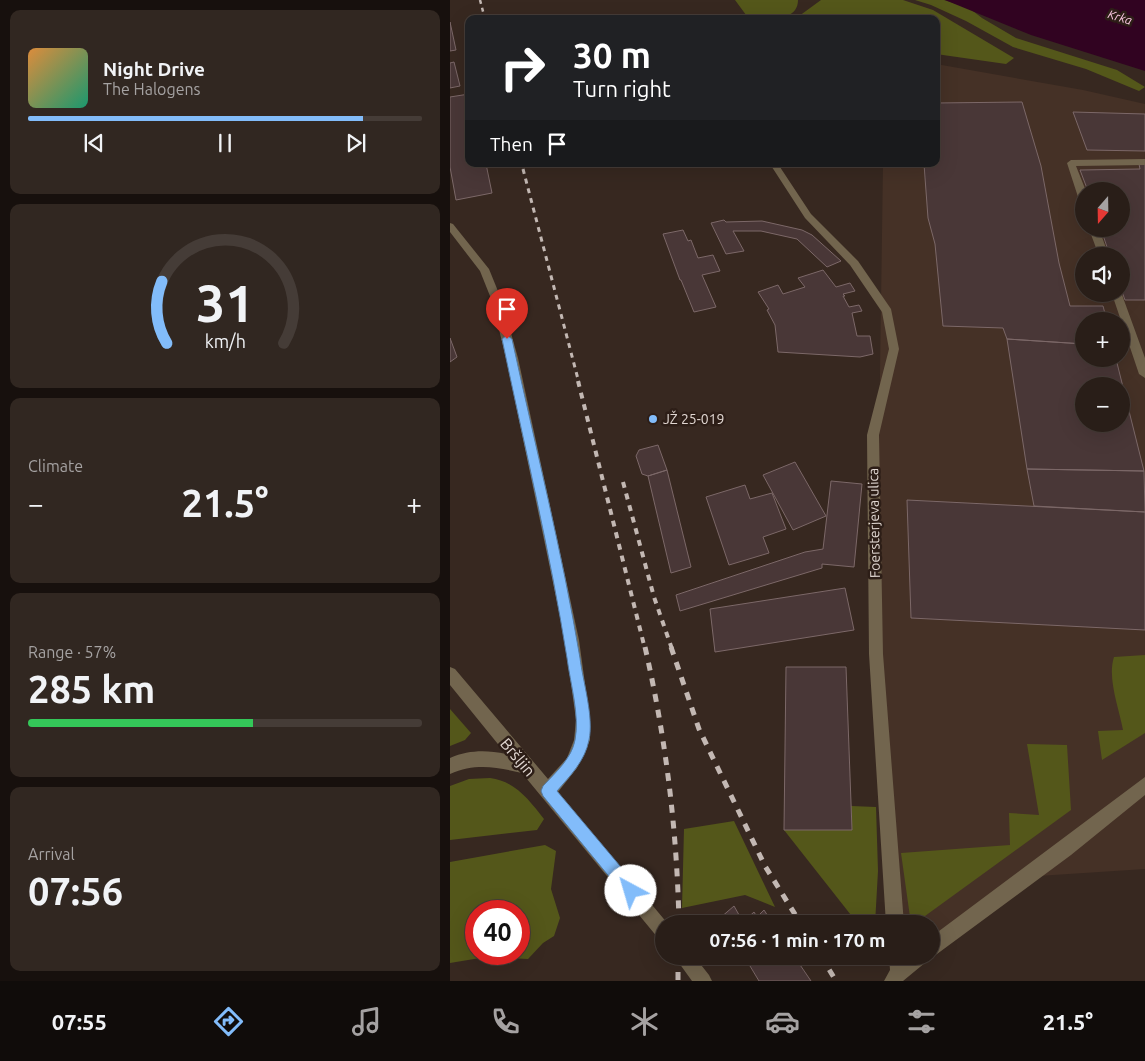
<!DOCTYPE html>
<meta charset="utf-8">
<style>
body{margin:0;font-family:Ubuntu,sans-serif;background:#312721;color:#f1f3f6;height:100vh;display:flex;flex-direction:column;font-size:19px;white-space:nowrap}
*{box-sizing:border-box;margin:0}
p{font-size:16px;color:#a5a2a2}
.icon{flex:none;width:28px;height:28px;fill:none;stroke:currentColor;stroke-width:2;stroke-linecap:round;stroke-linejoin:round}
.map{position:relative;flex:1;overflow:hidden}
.details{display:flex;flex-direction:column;gap:10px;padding:10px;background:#17100d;width:450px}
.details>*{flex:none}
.top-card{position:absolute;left:15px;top:15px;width:475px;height:152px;border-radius:10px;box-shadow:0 5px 20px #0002,0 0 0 1px #453c37;background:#202124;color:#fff;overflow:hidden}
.needle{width:32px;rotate:200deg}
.tools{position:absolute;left:625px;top:182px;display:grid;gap:10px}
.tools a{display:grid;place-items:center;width:55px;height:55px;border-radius:50%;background:#291e18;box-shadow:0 5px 20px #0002,0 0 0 1px #453c37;font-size:25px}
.speed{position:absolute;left:15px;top:900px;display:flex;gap:10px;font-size:25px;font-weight:700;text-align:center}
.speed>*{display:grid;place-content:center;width:65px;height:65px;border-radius:50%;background:#291e18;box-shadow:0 5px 20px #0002,0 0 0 1px #453c37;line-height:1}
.speed .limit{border:8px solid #d22;background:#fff;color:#111}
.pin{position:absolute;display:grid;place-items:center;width:42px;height:42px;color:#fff;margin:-51px -21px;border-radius:50% 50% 50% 0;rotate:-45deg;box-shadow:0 0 5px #0007}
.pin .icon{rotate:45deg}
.me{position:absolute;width:55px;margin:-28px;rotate:321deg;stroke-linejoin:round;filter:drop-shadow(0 0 4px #0008)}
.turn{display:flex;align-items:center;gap:18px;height:105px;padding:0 25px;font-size:22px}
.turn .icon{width:65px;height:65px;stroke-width:2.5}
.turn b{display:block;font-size:35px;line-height:42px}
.then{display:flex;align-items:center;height:48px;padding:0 25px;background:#0003;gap:10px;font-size:19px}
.big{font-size:38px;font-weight:700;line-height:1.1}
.details .card{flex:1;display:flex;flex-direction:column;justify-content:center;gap:8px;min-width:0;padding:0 18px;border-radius:10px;background:#312721}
.details .dial{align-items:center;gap:0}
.dial svg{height:130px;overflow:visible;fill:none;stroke:#453c37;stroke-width:7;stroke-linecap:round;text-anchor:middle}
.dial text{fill:#f1f3f6;stroke:none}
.song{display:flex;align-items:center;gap:15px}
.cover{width:60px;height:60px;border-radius:8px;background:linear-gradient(135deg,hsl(30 70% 55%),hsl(160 70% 35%))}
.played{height:5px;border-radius:2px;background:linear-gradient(90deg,#82bcfa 85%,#453c37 85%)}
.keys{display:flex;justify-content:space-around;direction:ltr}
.heat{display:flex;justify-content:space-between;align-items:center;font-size:28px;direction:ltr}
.charge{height:8px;border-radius:4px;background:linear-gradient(90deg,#34c759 57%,#453c37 0)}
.trip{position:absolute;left:205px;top:915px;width:285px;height:50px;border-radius:25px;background:#291e18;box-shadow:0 5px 20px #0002,0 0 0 1px #453c37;font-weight:700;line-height:50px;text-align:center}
.tabs{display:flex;height:80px;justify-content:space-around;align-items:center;background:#100c0a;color:#a5a2a2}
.tabs .icon{width:35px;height:35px}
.tabs .selected{color:#82bcfa}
.tabs b{font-size:22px;color:#f1f3f6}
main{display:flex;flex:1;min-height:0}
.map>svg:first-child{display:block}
.built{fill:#453126;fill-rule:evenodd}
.green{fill:#54571a;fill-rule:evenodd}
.water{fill:#310321}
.building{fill:#493737;stroke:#7c6868;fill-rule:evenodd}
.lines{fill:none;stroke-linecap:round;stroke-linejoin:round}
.minor{fill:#72654e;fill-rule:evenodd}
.rail-far3{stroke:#c3b8b3;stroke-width:2.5;stroke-dasharray:4 4;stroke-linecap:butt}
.rail-far2{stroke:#c3b8b3;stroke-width:3;stroke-dasharray:5 5;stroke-linecap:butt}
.rail-far1{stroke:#c3b8b3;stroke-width:4;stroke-dasharray:6 6;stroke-linecap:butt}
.rail{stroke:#c3b8b3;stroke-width:5;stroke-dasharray:8 8;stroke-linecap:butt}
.route{fill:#82bcfa;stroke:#547aa2}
.poi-dot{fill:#82bcfa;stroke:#2d1e17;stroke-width:2}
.labels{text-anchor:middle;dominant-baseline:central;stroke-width:5;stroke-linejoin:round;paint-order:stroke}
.far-water-label{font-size:12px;font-style:italic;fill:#ffcae6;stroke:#2d1e17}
.poi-label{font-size:14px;fill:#e1d7d2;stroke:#2d1e17;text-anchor:start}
.street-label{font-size:14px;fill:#e1d7d2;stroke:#2d1e17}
.near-street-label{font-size:16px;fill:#e1d7d2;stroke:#2d1e17}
</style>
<main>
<section class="details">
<div class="card">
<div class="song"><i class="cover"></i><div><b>Night Drive</b><p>The Halogens</p></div></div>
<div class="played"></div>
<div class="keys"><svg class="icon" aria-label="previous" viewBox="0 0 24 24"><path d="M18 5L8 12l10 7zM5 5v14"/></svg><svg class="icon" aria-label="pause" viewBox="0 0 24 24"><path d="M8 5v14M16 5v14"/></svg><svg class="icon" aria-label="next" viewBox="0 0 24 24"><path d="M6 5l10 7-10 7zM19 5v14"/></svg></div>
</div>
<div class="card dial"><svg viewBox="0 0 100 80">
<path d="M14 69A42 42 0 1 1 86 69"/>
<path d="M14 69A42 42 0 0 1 11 31" stroke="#82bcfa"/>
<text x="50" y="56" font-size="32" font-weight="700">31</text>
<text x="50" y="72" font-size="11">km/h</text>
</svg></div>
<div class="card"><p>Climate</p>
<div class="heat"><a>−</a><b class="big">21.5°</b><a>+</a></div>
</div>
<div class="card"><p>Range · 57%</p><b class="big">285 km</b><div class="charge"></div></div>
<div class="card"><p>Arrival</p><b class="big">07:56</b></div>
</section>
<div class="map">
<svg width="695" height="981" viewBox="0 0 695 981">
<rect width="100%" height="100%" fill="#372820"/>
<!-- built -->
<path class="built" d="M486,64L633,90L695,104V869L588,876L481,950V924H445L426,654L433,164H486ZM634,191H671V229H634ZM634,256H671V294H634ZM634,321H671V359H634ZM634,386H671V424H634Z"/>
<!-- green -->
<path class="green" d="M285,0H348C348,23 315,19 299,19Z
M371,0H453L483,10L564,58L556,64L486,54V19H345Z
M465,0H494L519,8L532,18L566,38L667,70L695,87L689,91L636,69L563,47L516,21L481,5Z
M695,655V733L652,760L648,731L673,730C669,708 657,678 664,657Z
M0,709L21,733L15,740L0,746Z
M577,744L617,745L621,810L464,924H461L451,853L560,845L559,813L589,815Z
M40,778C65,781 79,800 94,819L87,830L0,840V786L19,779Z
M401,806L426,807L428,871L425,924H408L334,830H402Z
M284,821L325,907L295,895L232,908L234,829Z
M95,845L106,851L101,889L110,918L104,936L93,943L78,959L36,957L0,963V862ZM69,911V954H26V911Z"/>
<!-- water -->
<path class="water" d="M495,0H695V71L581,35Z"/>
<!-- building -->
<path class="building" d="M0,22L6,50L0,51Z
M4,62L10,86L0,88V63Z
M19,94V164H36L42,193L6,200L0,167V97Z
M572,102L591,166L609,263L620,306H653L657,321H634V344L557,339L553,328L493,326L485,244L478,218L474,164H486V103Z
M623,112L695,114V151L637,150Z
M689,164H695V300H675L671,289V256H660L651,229H671V191H638L630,170L690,169Z
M274,220L276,222L312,221L352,230L362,235L391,261L377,267L347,239L311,231H283L294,251L276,254L261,223Z
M233,230L238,241L241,240L248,258L263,255L270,271L252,275L266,307L244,312L231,280H230L213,234Z
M373,270L386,287L400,283L405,291L393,294L395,296H393L399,307L409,305L412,311L402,313L407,336H420L423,354L410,357L328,352L325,325L317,310L319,309L308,292L328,285L333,294L355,287L348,278Z
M0,338L7,357L0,362Z
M557,339L634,344V359H666L694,471L577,469ZM634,386H671V424H634Z
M208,445L217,470L198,476L192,474L186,456L189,450Z
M345,462L376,516L343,530L313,475Z
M577,469L694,471L695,512L584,506Z
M217,470L241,567L221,573L198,476Z
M381,481L412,484L404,567L372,564V568L230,611L226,595L355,552L373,549Z
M295,485L300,499L322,493L336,529L313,537L319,553L279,565L256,497Z
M457,500L695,512V630L461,618Z
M395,588L404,630L265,652L260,609Z
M336,667H396L402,830H334Z
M284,906L293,922L304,912L307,917L314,910L323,924H263Z
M294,956H344L361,981H309Z"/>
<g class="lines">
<!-- minor -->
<path class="minor" d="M695,159V165L626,166L636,191H634V203L629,200L617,163L621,160Z
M320,164H328L361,214L408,261L441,309L449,349L429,435L433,654L454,924H436L419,654L417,435L439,349L432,312L400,265L355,218Z
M0,223L3,224L39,269L52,301L68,358L129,640L140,720V740L127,768L108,792L218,924H214V941L208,938L72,773C47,767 25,763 0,774V758C19,750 36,750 56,754L0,685V667L5,669L98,779L117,758L124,740L126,720L115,640L56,358L42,301L30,271L0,232Z
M639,229H649L659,256H649Z
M671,292L695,358V378L689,374L662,294Z
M695,777V795L621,855L487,954L481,957L480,956L481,937Z
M224,956H244L259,975L262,981H242Z
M439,956H479L476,962L453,981H434L440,970Z"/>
<!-- rail-far3 -->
<path class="rail-far3" d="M30,0L35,19
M72,164L74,170"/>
<!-- rail-far2 -->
<path class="rail-far2" d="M73,169L129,383"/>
<!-- rail-far1 -->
<path class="rail-far1" d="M128,381L195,649
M173,482L204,597L222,649"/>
<!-- rail -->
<path class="rail" d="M195,647C216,739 227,830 229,924
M221,647L249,729L315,866L351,924
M228,956V981
M371,956L386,981"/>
</g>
<!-- route -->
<path class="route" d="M57,335L62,339C85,445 112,551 130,658C133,682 144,717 139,740C135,761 120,776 107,791L186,885L188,891L186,896L181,898L175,896L93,796L91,791L93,786C105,773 122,758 125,740C130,716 120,682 117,658C100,551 74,445 52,339Z"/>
<!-- markers -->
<circle class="poi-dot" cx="203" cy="419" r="5"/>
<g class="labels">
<!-- far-water labels -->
<g class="far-water-label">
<text transform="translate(670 17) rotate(17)">Krka</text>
</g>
<!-- poi labels -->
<g class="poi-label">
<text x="213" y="419">JŽ 25-019</text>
</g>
<!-- street labels -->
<g class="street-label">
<text transform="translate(424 523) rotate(-91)">Foersterjeva ulica</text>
</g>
<!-- near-street labels -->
<g class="near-street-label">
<text transform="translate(68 757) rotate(50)">Bršljin</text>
</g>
</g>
</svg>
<div class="tools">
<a><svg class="needle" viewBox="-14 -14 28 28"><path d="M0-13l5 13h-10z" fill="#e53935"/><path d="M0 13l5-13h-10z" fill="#a5a2a2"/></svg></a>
<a><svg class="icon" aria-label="sound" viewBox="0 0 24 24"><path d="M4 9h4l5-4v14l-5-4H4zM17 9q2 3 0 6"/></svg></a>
<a>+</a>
<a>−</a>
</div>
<div class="speed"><div class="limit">40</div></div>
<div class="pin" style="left:57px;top:339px;background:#d93025"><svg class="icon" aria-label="arrive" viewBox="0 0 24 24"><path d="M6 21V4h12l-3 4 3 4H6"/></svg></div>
<svg class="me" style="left:181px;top:891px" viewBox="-20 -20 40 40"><circle r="19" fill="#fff"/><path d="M0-13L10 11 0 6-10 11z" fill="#82bcfa"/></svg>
<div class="trip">07:56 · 1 min · 170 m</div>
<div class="top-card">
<div class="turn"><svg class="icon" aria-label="right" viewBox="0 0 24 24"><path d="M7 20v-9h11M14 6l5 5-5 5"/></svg><div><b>30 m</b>Turn right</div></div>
<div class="then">Then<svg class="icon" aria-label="arrive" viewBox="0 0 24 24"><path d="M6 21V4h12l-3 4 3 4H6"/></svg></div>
</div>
</div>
</main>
<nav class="tabs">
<b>07:55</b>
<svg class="icon selected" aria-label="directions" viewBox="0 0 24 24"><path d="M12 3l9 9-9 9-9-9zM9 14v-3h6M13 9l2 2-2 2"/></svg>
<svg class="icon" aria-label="music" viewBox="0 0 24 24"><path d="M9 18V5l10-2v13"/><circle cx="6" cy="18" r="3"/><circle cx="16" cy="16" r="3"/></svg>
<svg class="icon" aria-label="phone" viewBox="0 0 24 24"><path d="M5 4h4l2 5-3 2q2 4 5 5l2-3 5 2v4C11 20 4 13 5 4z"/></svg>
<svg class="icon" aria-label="climate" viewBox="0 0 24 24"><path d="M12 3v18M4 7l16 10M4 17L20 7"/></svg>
<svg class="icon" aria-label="car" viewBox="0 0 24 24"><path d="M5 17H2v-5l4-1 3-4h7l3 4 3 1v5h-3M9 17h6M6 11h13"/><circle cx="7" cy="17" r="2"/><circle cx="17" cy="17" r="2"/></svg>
<svg class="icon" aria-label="filters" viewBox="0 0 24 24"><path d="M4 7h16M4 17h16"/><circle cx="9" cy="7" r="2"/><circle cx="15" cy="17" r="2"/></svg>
<b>21.5°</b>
</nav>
